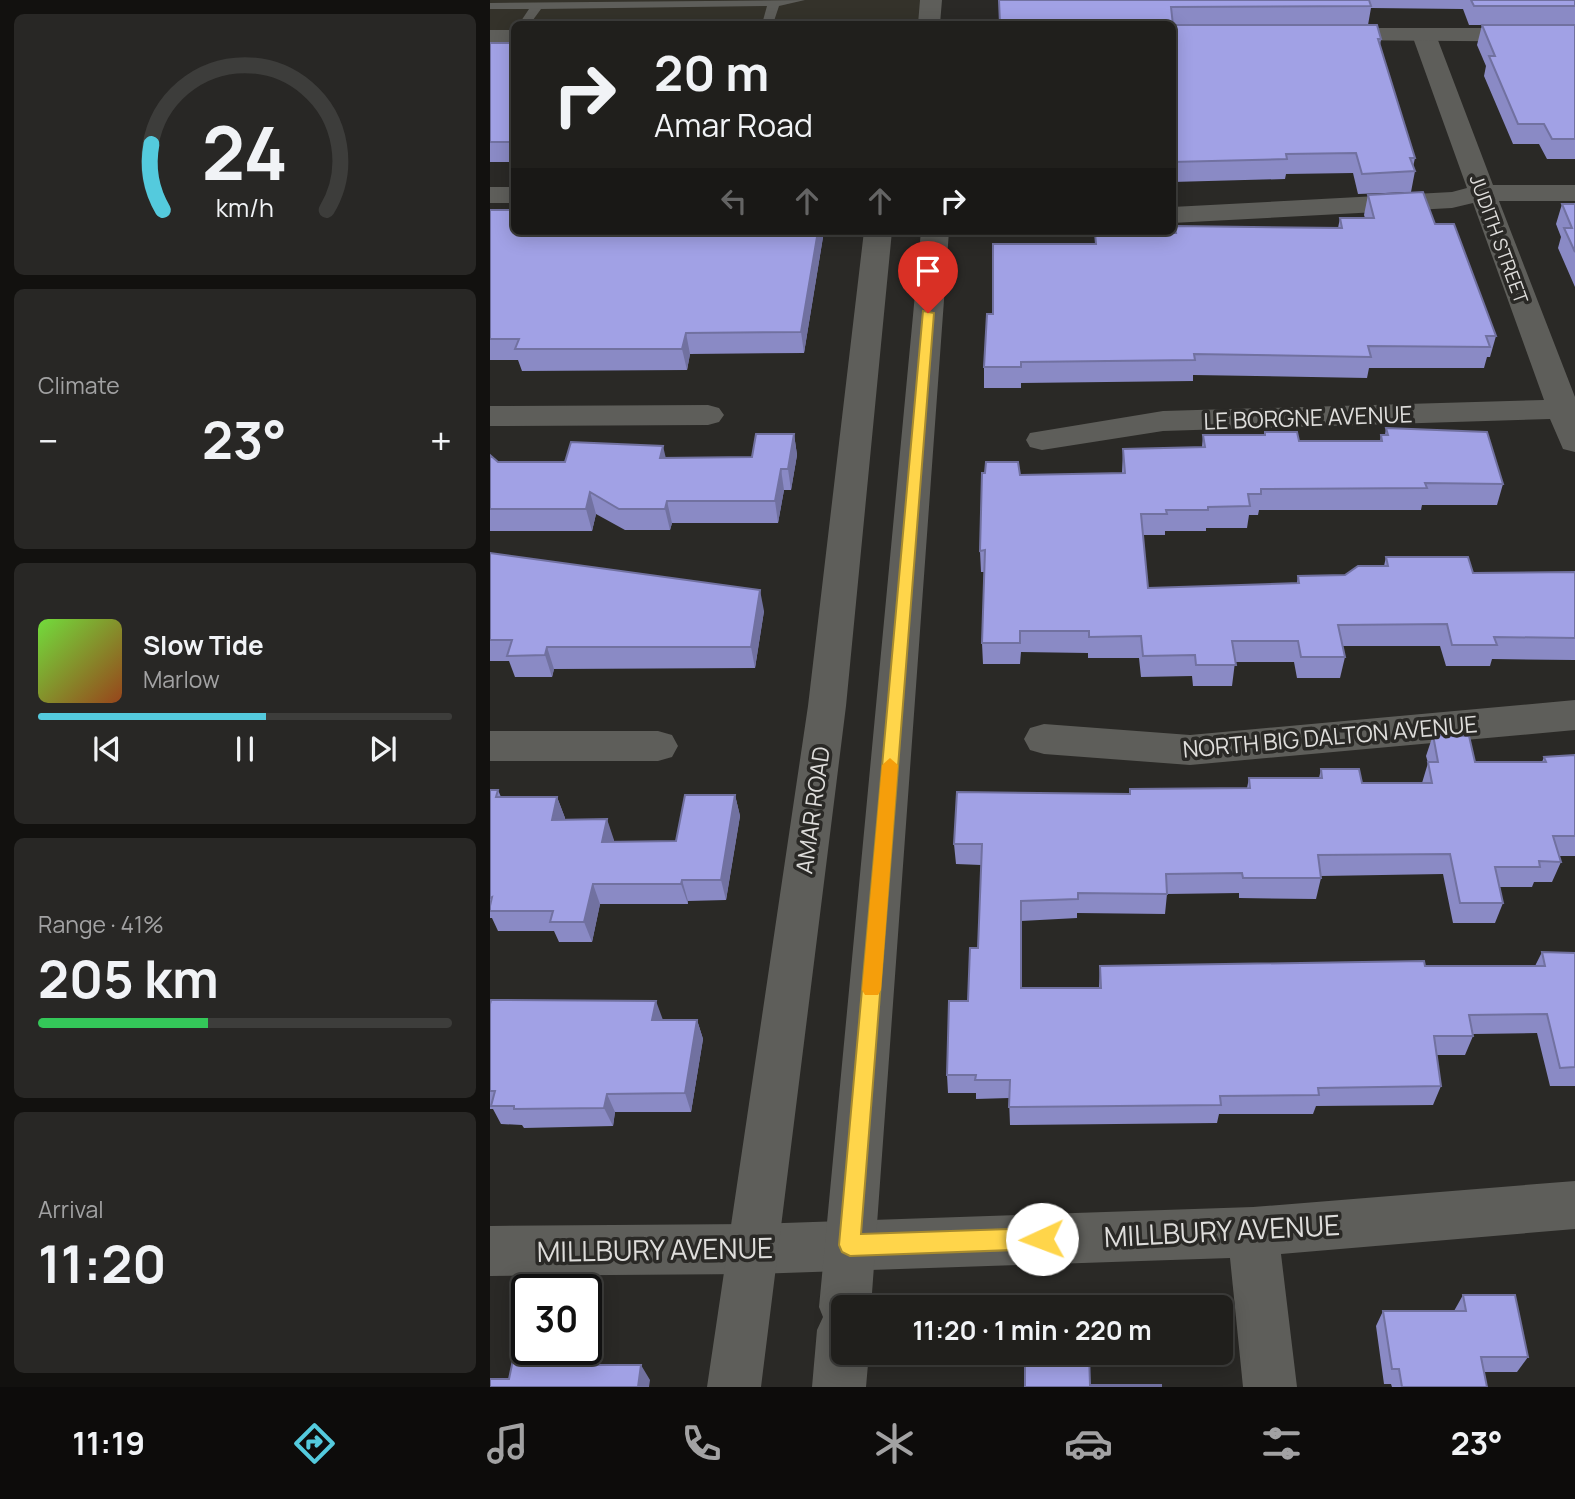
<!DOCTYPE html>
<meta charset="utf-8">
<style>
body{margin:0;font-family:Manrope,sans-serif;background:#282725;color:#f1f3f6;height:100vh;display:flex;flex-direction:column;font-size:26px;white-space:nowrap}
*{box-sizing:border-box;margin:0}
p{font-size:23px;color:#a2a2a3}
.icon{flex:none;width:38px;height:38px;fill:none;stroke:currentColor;stroke-width:2;stroke-linecap:round;stroke-linejoin:round}
.map{position:relative;flex:1;overflow:hidden}
.details{display:flex;flex-direction:column;gap:14px;padding:14px;background:#12110f;width:490px}
.details>*{flex:none}
.hud{position:absolute;left:21px;top:21px;width:665px;height:214px;border-radius:10px;box-shadow:0 4px 18px #0003,0 0 0 2px #3d3d3b;background:#201f1c;color:#f1f3f6;overflow:hidden}
.speed{position:absolute;left:21px;top:1274px;display:flex;gap:14px;font-size:35px;font-weight:700;text-align:center}
.speed>*{display:grid;place-content:center;width:91px;height:91px;border-radius:50%;background:#201f1c;box-shadow:0 4px 18px #0003,0 0 0 2px #3d3d3b;line-height:1}
.speed .limit{border:4px solid #111;border-radius:10px;background:#fff;color:#111}
.pin{position:absolute;display:grid;place-items:center;width:60px;height:60px;color:#fff;margin:-72px -30px;border-radius:50% 50% 50% 0;rotate:-45deg;box-shadow:0 0 7px #0007}
.pin .icon{rotate:45deg}
.me{position:absolute;width:77px;margin:-38px;rotate:268deg;stroke-linejoin:round;filter:drop-shadow(0 0 5px #0008)}
.turn{display:flex;align-items:center;gap:24px;height:147px;padding:0 28px;font-size:32px}
.turn .icon{width:91px;height:91px;stroke-width:2.5}
.turn b{display:block;font-size:49px;line-height:60px}
.lanes{display:flex;align-items:center;height:66px;padding:0 28px;background:#0003;justify-content:center;gap:35px;direction:ltr}
.lanes .off{opacity:.35}
.big{font-size:52px;font-weight:700;line-height:1.1}
.details .tile{flex:1;display:flex;flex-direction:column;justify-content:center;gap:10px;min-width:0;padding:0 24px;border-radius:10px;background:#282725}
.details .dial{align-items:center;gap:0}
.dial svg{height:182px;overflow:visible;fill:none;stroke:#3d3d3b;stroke-width:7;stroke-linecap:round;text-anchor:middle}
.dial text{fill:#f1f3f6;stroke:none}
.song{display:flex;align-items:center;gap:21px}
.cover{width:84px;height:84px;border-radius:10px;background:linear-gradient(135deg,hsl(100 70% 55%),hsl(20 70% 35%))}
.played{height:7px;border-radius:4px;background:linear-gradient(90deg,#54cadd 55%,#3d3d3b 55%)}
.keys{display:flex;justify-content:space-around;direction:ltr}
.heat{display:flex;justify-content:space-between;align-items:center;font-size:38px;direction:ltr}
.charge{height:10px;border-radius:5px;background:linear-gradient(90deg,#34c759 41%,#3d3d3b 0)}
.trip{position:absolute;left:341px;top:1295px;width:402px;height:70px;border-radius:10px;background:#201f1c;box-shadow:0 4px 18px #0003,0 0 0 2px #3d3d3b;font-weight:700;line-height:70px;text-align:center}
.menu{display:flex;height:112px;justify-content:space-around;align-items:center;background:#0d0c0b;color:#a2a2a3}
.menu .icon{width:49px;height:49px}
.menu .selected{color:#54cadd}
.menu b{font-size:32px;color:#f1f3f6}
main{display:flex;flex:1;min-height:0}
.map>svg:first-child{display:block}
.built{fill:#34322a}
.lines{fill:none;stroke-linecap:round;stroke-linejoin:round}
.service{fill:#5e5e5a;fill-rule:evenodd}
.minor{fill:#5e5e5a;fill-rule:evenodd}
.tertiary{fill:#5e5e5a;fill-rule:evenodd}
.secondary{fill:#5e5e5a;fill-rule:evenodd}
.wall{fill:#8a8ac5}
.shaded-wall{fill:#7171a0}
.building{fill:#a1a1e5;stroke:#7171a0;stroke-width:2}
.route{fill:#ffd54a;stroke:#a68a30;stroke-width:2}
.slow{fill:#f59e0b}
.labels{text-anchor:middle;dominant-baseline:central;stroke-width:7;stroke-linejoin:round;paint-order:stroke}
.far-street-label{font-size:19px;fill:#dedddb;stroke:#2a2926}
.street-label{font-size:23px;fill:#dedddb;stroke:#2a2926}
.near-street-label{font-size:28px;fill:#dedddb;stroke:#2a2926}
</style>
<main>
<section class="details">
<div class="tile dial"><svg viewBox="0 0 100 80">
<path d="M14 69A42 42 0 1 1 86 69"/>
<path d="M14 69A42 42 0 0 1 9 40" stroke="#54cadd"/>
<text x="50" y="56" font-size="32" font-weight="700">24</text>
<text x="50" y="72" font-size="11">km/h</text>
</svg></div>
<div class="tile"><p>Climate</p>
<div class="heat"><a>−</a><b class="big">23°</b><a>+</a></div>
</div>
<div class="tile">
<div class="song"><i class="cover"></i><div><b>Slow Tide</b><p>Marlow</p></div></div>
<div class="played"></div>
<div class="keys"><svg class="icon" aria-label="previous" viewBox="0 0 24 24"><path d="M18 5L8 12l10 7zM5 5v14"/></svg><svg class="icon" aria-label="pause" viewBox="0 0 24 24"><path d="M8 5v14M16 5v14"/></svg><svg class="icon" aria-label="next" viewBox="0 0 24 24"><path d="M6 5l10 7-10 7zM19 5v14"/></svg></div>
</div>
<div class="tile"><p>Range · 41%</p><b class="big">205 km</b><div class="charge"></div></div>
<div class="tile"><p>Arrival</p><b class="big">11:20</b></div>
</section>
<div class="map">
<svg width="1085" height="1387" viewBox="0 0 1085 1387">
<rect width="100%" height="100%" fill="#2a2926"/>
<!-- built -->
<path class="built" d="M0,0H431L429,24H24V35H0Z"/>
<g class="lines">
<!-- service -->
<path class="service" d="M315,0L289,6L283,24H272L277,6L51,9L40,24H29L39,9H0V3Z"/>
<!-- minor -->
<path class="minor" d="M934,28L942,30L946,35L1003,185H1085V201H1009L1085,397V452L1073,449L1060,419L673,431L552,450L540,447L536,440L540,433L673,411L1054,400L983,203L962,208L682,223V207L962,192L977,188L922,35L926,30Z
M0,30H24V44H0Z
M0,187H24V203H0Z
M218,405L229,408L234,415L229,422L218,425L0,426V406Z
M1085,700V730L700,765L554,754L540,750L534,739L540,728L554,724L700,735Z
M0,731H168L182,735L188,746L182,757L168,761H0Z
M1085,1181V1229L791,1254L807,1387H753L740,1258L261,1274L0,1276V1226L261,1224L763,1207Z"/>
<!-- tertiary -->
<path class="tertiary" d="M839,28H1085V42L831,40L827,35L831,30Z"/>
<!-- secondary -->
<path class="secondary" d="M430,0H452L450,24H428Z
M374,231H402L356,706L271,1387H217L318,706Z
M431,231H459L381,1307H354V1353H379L376,1387H322L327,1330L333,1317L329,1307Z"/>
</g>
<!-- wall -->
<path class="wall" d="M509,0H1085V25H979L973,9L881,8L878,25L891,39L890,45L925,158L923,167L925,171L921,192L868,194L863,173L796,174L795,179L682,182V24Z
M992,25H1085V159H1057L1049,144H1023L994,76L996,66L987,45Z
M0,43H24V162H0Z
M878,195L945,224L1006,336L1000,357H997L994,368H879L877,378L703,375V381L531,383V388H494V367L503,314L605,244V233H685V226L848,228L850,218H875L874,215Z
M1072,204H1085V287L1068,248L1071,237L1066,224Z
M0,210L24,231H334L314,353L200,354L197,370L32,371L28,360H0Z
M896,428L1013,484L1007,505H932L931,510H769L768,515H759L757,528H716V531H675V535H653L658,588L807,583L808,576L855,575L894,566L896,557L983,573L1085,572V660L1002,659L1000,666H956L950,646H852L855,657L850,678H807L804,662H745L742,686H703L702,676L651,677L649,658H598V653L531,652L530,664H493L492,643L494,572H491L490,551L530,475L632,473L633,449L712,447L713,435H775V432L809,441H890L891,435H895Z
M304,434L307,455L301,490H294L288,523H182L180,530H135L106,514L102,531H0V455L8,462H75L176,458L262,457Z
M0,553L274,611L265,668L64,669L62,677H25L19,661H0Z
M943,735L985,762H1052L1054,757L1085,755V856H1069L1071,862L1062,882H1044L1042,887H1010L1013,903L1005,923H963L953,874L831,876V878L826,899L749,898V893L677,894L675,914L587,913V918L531,921V988H609L610,966H1045L1052,952L1085,953V1086H1060L1047,1033L983,1034V1036L975,1055H946L951,1086L943,1105L826,1106L823,1114H729L727,1123L520,1125L519,1098L486,1099V1093H458L457,1075L478,1001L488,948L491,865L466,864L464,844L639,794L640,789L757,788L759,778H829L831,769L872,783H932L938,763L936,756Z
M0,790H8L11,797H67L75,818V820L124,840V842L186,841L245,795L250,816L236,900L198,901V904H110L102,942H69L64,931H8L2,918H0Z
M0,1004L173,1020H207L213,1039L201,1112H125L123,1126L34,1128L32,1125L11,1124L3,1109H0Z
M973,1295L1038,1357L1027,1372H994L997,1387H902L901,1384H894L886,1326L893,1311H964Z"/>
<!-- shaded-wall -->
<path class="shaded-wall" d="M328,231H334L314,353L311,332Z
M196,333L200,354L197,370L192,349Z
M304,434L307,455L301,490L298,469Z
M173,446L178,467L170,458Z
M291,469L294,490L288,523L285,501Z
M100,492L106,514L102,531L96,509Z
M177,501L182,523L180,530L175,509Z
M270,590L274,611L265,668L261,647Z
M57,647L64,669L62,677L55,655Z
M245,795L250,816L236,900L231,880Z
M67,797L75,818L70,840L62,820Z
M117,819L124,840L120,862L112,842Z
M192,880L198,901V904L191,884Z
M103,884L110,904L102,942L94,922Z
M166,1001L173,1020H162Z
M207,1020L213,1039L201,1112L195,1093Z
M117,1094L125,1112L123,1126L114,1108Z
M83,1349H90L94,1356L90,1380L80,1365Z
M151,1365L160,1380L159,1387H148Z"/>
<!-- building -->
<path class="building" d="M509,0H879L881,6L681,7L683,25H887L891,39H888L925,158H920L925,171L872,174L866,153L796,154L797,159L682,162V24H510Z
M981,0H1085V6H984Z
M992,25H1085V139H1062L1054,124H1028L999,56H1005Z
M0,43H24V142H0Z
M933,192L945,224H964L1006,336H996L1000,347L878,346L881,357L704,354L705,360L531,362V367H494L497,314H503V244H606L605,233H686L685,226L852,228L850,218H884L878,195Z
M1072,204H1085V252L1074,228H1082Z
M0,210H24V231H328L311,332L196,333L192,349H25L29,339H0Z
M896,428L997,432L1013,484L935,483L937,488L771,489V494H758L760,506L718,507V510H676L677,514H651L658,588L809,583L808,576L855,575L868,566H898L896,557H978L983,573L1085,572V638L1004,637L1007,645H962L957,624L848,625L855,657H811L808,641H742L746,665H706L705,655L653,656L651,636L599,637V631H530V643H492L495,550L490,551L492,473H495L496,462H528L530,475L635,473L633,449L715,447L713,435H775V432H807L809,441H892L891,435H898Z
M266,434H304L298,469H291L285,501H177L175,509H129L100,492L96,509H0V455L8,462H75L81,442L173,446L170,458L262,457Z
M0,553L270,590L261,647H57L55,655L17,656L22,640H0Z
M943,735L979,736L985,762H1056L1054,757L1085,755V836H1063L1071,862L1049,861L1050,867H1005L1013,903H970L960,854L828,855L831,878H753L752,873L676,874L677,894L588,893V899L531,901V988H611L610,966L934,961L935,966H1055L1052,952L1085,953V1067L1070,1068L1057,1014L979,1015L983,1036H944L951,1086L828,1088L829,1095L730,1096L731,1105L519,1107L520,1080H485L486,1075H457L459,1001H478L480,948H488L492,844H464L467,792L640,794V789L760,788L759,778H832L831,769H869L872,783H942L938,762H948Z
M0,790H8L6,797H67L62,820L117,819L112,842L186,841L195,795H245L231,880H192L191,884H103L94,922H60L63,911H0V906L2,897L0,898Z
M1,1000L166,1001L162,1020H207L195,1093L117,1094L114,1108L24,1109V1106H1L5,1091H0V1004Z
M973,1295H1025L1038,1357H991L997,1387H912L909,1369H902L893,1311H976Z
M27,1341H37V1349H83L80,1365H151L148,1387H0V1379H19Z
M535,1353H599L600,1385H671V1387H535Z"/>
<!-- route -->
<path class="route" d="M433,311L444,313L371,1234L552,1228L560,1232L563,1239L560,1246L552,1249L360,1256L352,1252L349,1245Z"/>
<!-- slow -->
<path class="slow" d="M400,758L408,765L391,990L388,995H375L372,990L392,765Z"/>
<g class="labels">
<!-- far-street labels -->
<g class="far-street-label">
<text transform="translate(1009 239) rotate(70)">JUDITH STREET</text>
</g>
<!-- street labels -->
<g class="street-label">
<text transform="translate(818 417) rotate(-2)">LE BORGNE AVENUE</text>
<text transform="translate(840 736) rotate(-5)">NORTH BIG DALTON AVENUE</text>
<text transform="translate(322 810) rotate(-82)">AMAR ROAD</text>
</g>
<!-- near-street labels -->
<g class="near-street-label">
<text transform="translate(732 1230) rotate(-3)">MILLBURY AVENUE</text>
<text transform="translate(165 1249) rotate(-1)">MILLBURY AVENUE</text>
</g>
</g>
</svg>
<div class="speed"><div class="limit">30</div></div>
<div class="pin" style="left:438px;top:313px;background:#d93025"><svg class="icon" aria-label="arrive" viewBox="0 0 24 24"><path d="M6 21V4h12l-3 4 3 4H6"/></svg></div>
<svg class="me" style="left:552px;top:1239px" viewBox="-20 -20 40 40"><circle r="19" fill="#fff"/><path d="M0-13L10 11 0 6-10 11z" fill="#ffd54a"/></svg>
<div class="trip">11:20 · 1 min · 220 m</div>
<div class="hud">
<div class="turn"><svg class="icon" aria-label="right" viewBox="0 0 24 24"><path d="M7 20v-9h11M14 6l5 5-5 5"/></svg><div><b>20 m</b>Amar Road</div></div>
<div class="lanes"><svg class="icon off" aria-label="left" viewBox="0 0 24 24"><path d="M17 20v-9H6M10 6l-5 5 5 5"/></svg><svg class="icon off" aria-label="ahead" viewBox="0 0 24 24"><path d="M12 20V5M6 11l6-6 6 6"/></svg><svg class="icon off" aria-label="ahead" viewBox="0 0 24 24"><path d="M12 20V5M6 11l6-6 6 6"/></svg><svg class="icon" aria-label="right" viewBox="0 0 24 24"><path d="M7 20v-9h11M14 6l5 5-5 5"/></svg></div>
</div>
</div>
</main>
<nav class="menu">
<b>11:19</b>
<svg class="icon selected" aria-label="directions" viewBox="0 0 24 24"><path d="M12 3l9 9-9 9-9-9zM9 14v-3h6M13 9l2 2-2 2"/></svg>
<svg class="icon" aria-label="music" viewBox="0 0 24 24"><path d="M9 18V5l10-2v13"/><circle cx="6" cy="18" r="3"/><circle cx="16" cy="16" r="3"/></svg>
<svg class="icon" aria-label="phone" viewBox="0 0 24 24"><path d="M5 4h4l2 5-3 2q2 4 5 5l2-3 5 2v4C11 20 4 13 5 4z"/></svg>
<svg class="icon" aria-label="climate" viewBox="0 0 24 24"><path d="M12 3v18M4 7l16 10M4 17L20 7"/></svg>
<svg class="icon" aria-label="car" viewBox="0 0 24 24"><path d="M5 17H2v-5l4-1 3-4h7l3 4 3 1v5h-3M9 17h6M6 11h13"/><circle cx="7" cy="17" r="2"/><circle cx="17" cy="17" r="2"/></svg>
<svg class="icon" aria-label="filters" viewBox="0 0 24 24"><path d="M4 7h16M4 17h16"/><circle cx="9" cy="7" r="2"/><circle cx="15" cy="17" r="2"/></svg>
<b>23°</b>
</nav>
